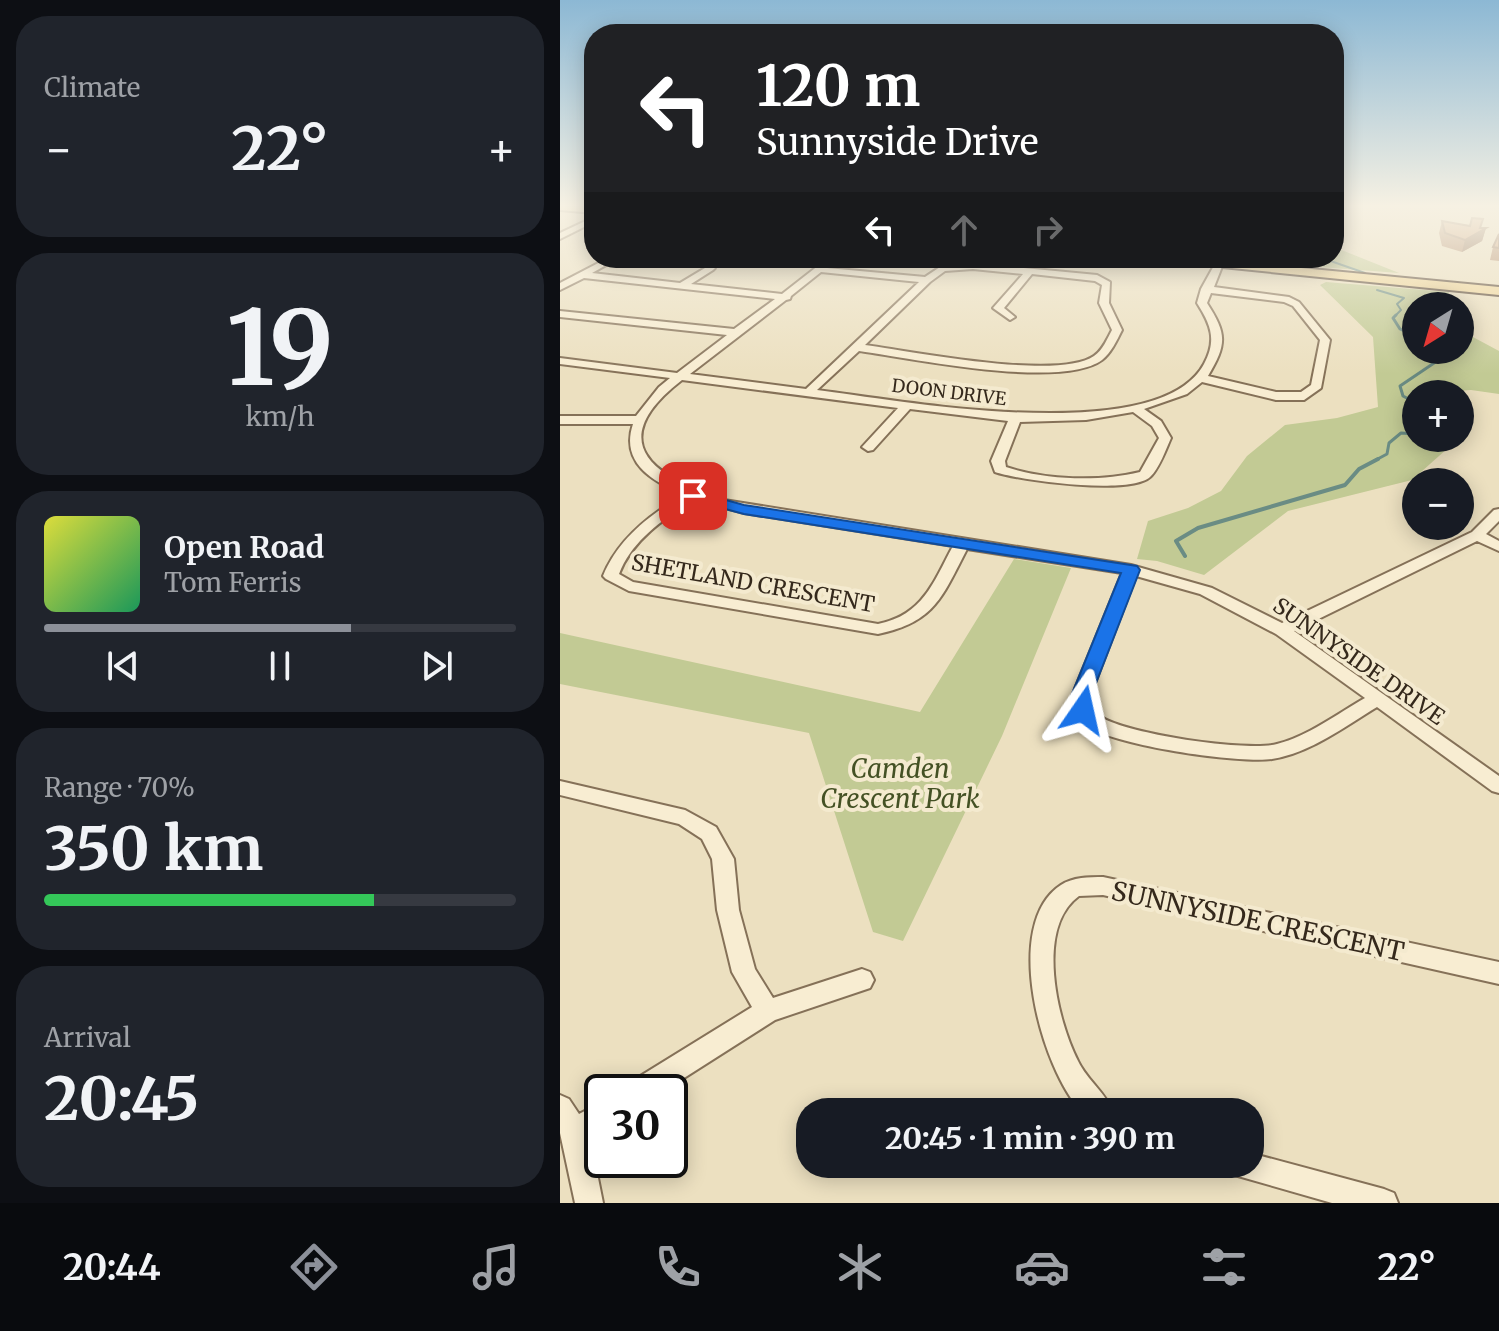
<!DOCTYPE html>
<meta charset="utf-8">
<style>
body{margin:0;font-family:Merriweather,serif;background:#20242c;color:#f1f3f6;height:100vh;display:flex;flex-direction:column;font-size:30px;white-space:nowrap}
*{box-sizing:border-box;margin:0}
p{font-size:26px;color:#9ea1a6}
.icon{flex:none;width:44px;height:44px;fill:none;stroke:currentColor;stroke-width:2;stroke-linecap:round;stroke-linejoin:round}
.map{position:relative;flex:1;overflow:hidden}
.drawer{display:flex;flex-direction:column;gap:16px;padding:16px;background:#0d0f14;width:560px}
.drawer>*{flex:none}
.top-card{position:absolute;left:24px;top:24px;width:760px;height:244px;border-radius:32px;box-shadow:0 4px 20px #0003;background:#202124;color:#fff;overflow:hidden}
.needle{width:52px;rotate:217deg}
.fabs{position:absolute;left:842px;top:292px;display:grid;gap:16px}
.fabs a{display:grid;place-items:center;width:72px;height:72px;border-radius:50%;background:#171b24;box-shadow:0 4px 20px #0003;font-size:40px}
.speed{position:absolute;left:24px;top:1074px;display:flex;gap:16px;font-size:40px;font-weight:700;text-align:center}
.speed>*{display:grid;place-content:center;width:104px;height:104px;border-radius:50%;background:#171b24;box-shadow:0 4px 20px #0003;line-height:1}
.speed .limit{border:4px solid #111;border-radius:12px;background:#fff;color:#111}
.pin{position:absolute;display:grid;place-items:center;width:68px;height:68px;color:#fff;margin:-34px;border-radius:16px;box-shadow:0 4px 12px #0006}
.me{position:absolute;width:88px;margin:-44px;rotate:11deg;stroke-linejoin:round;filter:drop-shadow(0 0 6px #0008)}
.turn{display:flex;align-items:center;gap:28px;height:168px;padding:0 40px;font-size:36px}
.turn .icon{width:104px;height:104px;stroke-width:2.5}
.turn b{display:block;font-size:56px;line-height:68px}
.lanes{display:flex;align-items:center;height:76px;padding:0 40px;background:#0003;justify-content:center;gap:40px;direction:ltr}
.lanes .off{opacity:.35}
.big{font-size:60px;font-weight:700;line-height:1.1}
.drawer .card{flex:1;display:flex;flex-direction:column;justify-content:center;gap:12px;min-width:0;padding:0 28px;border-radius:32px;background:#20242c}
.drawer .dial{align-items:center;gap:0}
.dial b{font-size:104px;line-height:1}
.song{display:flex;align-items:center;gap:24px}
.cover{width:96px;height:96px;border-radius:12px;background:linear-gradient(135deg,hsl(60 70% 55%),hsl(150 70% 35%))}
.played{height:8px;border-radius:4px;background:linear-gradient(90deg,#8c9099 65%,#363941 65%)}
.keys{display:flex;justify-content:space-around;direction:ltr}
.heat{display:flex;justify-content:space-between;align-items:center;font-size:44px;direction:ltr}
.charge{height:12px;border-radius:6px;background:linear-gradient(90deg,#34c759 70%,#363941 0)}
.trip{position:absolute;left:236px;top:1098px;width:468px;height:80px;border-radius:32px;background:#171b24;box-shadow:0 4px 20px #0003;font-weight:700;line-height:80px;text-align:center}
.dock{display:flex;height:128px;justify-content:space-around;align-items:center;background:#090b0e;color:#9ea1a6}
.dock .icon{width:56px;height:56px}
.dock .selected{color:#8c9099}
.dock b{font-size:36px;color:#f1f3f6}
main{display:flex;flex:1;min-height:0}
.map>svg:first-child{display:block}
.green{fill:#c2ca94}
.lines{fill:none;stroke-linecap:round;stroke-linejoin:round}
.stream-far2{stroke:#6a8c84;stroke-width:2}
.stream-far1{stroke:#6a8c84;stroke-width:3}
.stream{stroke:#6a8c84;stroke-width:4}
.minor-casing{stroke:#857158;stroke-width:4}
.major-casing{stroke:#523f2d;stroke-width:4}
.minor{fill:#f8edd2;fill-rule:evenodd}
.major{fill:#f0d698;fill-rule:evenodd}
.wall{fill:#ae8565}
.shaded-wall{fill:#8d6c53}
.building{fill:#ca9b76;stroke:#8d6c53;stroke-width:2}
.route{fill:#1a73e8;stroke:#114b97;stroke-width:2}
.labels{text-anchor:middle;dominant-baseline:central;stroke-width:8;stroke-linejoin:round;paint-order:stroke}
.far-street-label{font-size:18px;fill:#35291c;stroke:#f4eacf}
.street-label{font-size:22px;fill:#35291c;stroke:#f4eacf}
.near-park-label{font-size:26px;font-style:italic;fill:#445124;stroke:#f4eacf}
.near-street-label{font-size:26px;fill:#35291c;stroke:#f4eacf}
</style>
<main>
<section class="drawer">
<div class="card"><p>Climate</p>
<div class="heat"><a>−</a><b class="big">22°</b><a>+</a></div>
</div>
<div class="card dial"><b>19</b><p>km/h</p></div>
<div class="card">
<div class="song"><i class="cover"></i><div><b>Open Road</b><p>Tom Ferris</p></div></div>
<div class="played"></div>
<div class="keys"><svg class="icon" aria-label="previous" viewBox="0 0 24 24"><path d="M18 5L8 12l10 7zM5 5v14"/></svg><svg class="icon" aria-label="pause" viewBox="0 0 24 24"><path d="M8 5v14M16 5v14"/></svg><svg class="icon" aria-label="next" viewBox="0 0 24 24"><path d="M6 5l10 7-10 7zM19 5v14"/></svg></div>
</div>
<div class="card"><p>Range · 70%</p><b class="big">350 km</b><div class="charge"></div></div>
<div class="card"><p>Arrival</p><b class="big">20:45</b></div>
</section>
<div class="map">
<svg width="939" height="1203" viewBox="0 0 939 1203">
<rect width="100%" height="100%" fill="#ece0c0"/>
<!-- green -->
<path class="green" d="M774,247L839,273L679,261V258H774Z
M766,282L889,292L887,306H856V350H900V330L939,351V394L911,390L856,394V438H890L888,448L852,480L728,511L644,575L597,561L577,559L588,521L628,508L661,491L687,456L725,425L777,418L818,407L813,337L760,285Z
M454,559L511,568L442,736L343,941L313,932L249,733L0,684V633L360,712Z"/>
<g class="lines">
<!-- stream-far2 -->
<path class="stream-far2" d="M762,258L805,273
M817,290L844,298L837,304L841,310L834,317"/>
<!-- stream-far1 -->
<path class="stream-far1" d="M836,315L833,318L840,329L856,336
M856,403L843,396L840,386L880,359L882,350
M814,461L827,454L829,443L841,433L856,434"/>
<!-- stream -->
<path class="stream" d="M625,556L616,541L638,528L785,485L799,469L818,459"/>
<defs>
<path id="minor" d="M34,217V222L0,239V233Z
M48,258L57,259L32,273L120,283L150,265L155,268L153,270L131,284L222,294L268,258H278L267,268L365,277L380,267L413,263L537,275L550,282L549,303L562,330C557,340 551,353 542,360C501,390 350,358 299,351L257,390C337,400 598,449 644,364C657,340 651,325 637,303L641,289L656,262L663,264L654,287L729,297L739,302L770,340L761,388L744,400H716L642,382L627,394L584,409L601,421L611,438C606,449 599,469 590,477C570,495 462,481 435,472L431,461L448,421L350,409L313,450L308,451L302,447L338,408L122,380C42,442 93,477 164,500L571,565L652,588L722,623L912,532L934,510L939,509V521L926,534L939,541V551L917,541L734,631L939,776V793L932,791L817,707C784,727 750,753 712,759C680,764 548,745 525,724C517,716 514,706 512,696L562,573L407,549C382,597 375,622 318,634L69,591L46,579L43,576C58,539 90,514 124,495C92,481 60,463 73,424H0V416H76L99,387L110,378L0,364V358L117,373L167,335L0,317V311L174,329L215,299L24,278L0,290V283ZM413,269L463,274L433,308L450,320L455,317L444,308L472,274L535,281L542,285L539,303L552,330C547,339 543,350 534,356C498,381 351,351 305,345L370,282L385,271ZM261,272L359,282L246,389L130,374L226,300L230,299L231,296ZM651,293L724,302L733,306L760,340L751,385L741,392H716L648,376C667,344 667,334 647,303ZM573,412L592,426L599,438L580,472C539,482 486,480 446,467L445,461L460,422L526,420ZM136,500L184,513L393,546C373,583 363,615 318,624L73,582L59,574C72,540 105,517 136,500ZM576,576L640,594L716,634L805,698C777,714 748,736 717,744C687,752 567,734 541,717C533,712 532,704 530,696Z
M0,781L125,810L156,827L174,859L179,910L195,969L213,998L302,969L310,972L314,980L310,988L215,1020L102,1092H65L69,1083L192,1007L172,972L157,910L152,859L142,839L119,824L0,795Z
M543,877L939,962V984L543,895L519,896C475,928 497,1020 518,1061C527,1080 546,1093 553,1112H522C481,1069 441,924 501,885C513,877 529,877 543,877Z
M0,1095L9,1099L19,1114L42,1102V1130L30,1138L43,1203H15L0,1133Z
M690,1153L824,1189L834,1193L838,1203H772L671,1174L667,1164H690Z"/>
<path id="major" d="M0,206L34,207V213L0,210Z
M596,258H636L939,287V295L602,261Z"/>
</defs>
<!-- minor casing -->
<use href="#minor" class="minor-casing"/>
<!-- major casing -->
<use href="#major" class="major-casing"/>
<!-- minor -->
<use href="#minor" class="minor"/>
<!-- major -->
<use href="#major" class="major"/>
</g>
<!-- wall -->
<path class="wall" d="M882,221L926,228L922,241L902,252L882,246L879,233Z
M939,234V261L930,260L933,247Z"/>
<!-- shaded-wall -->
<path class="shaded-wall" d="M926,228L922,241L902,252L905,240Z"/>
<!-- building -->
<path class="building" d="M912,218L923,219L920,228H926L905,240L885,233L882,221L910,226Z
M939,234V248L933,247Z"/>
<!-- sky -->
<linearGradient id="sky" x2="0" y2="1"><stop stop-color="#8cb8d4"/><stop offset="0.55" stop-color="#f6f1e3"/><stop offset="1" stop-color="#f6f1e3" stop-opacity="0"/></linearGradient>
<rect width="939" height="374" fill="url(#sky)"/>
<!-- route -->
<path class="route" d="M133,491L184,505L577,566L580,570L531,696L534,710L531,715H516L511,696L561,573L184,514L128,499L125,496Z"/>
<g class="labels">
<!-- far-street labels -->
<g class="far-street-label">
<text transform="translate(389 392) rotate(7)">DOON DRIVE</text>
</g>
<!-- street labels -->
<g class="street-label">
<text transform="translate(193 583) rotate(10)">SHETLAND CRESCENT</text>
<text transform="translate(799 661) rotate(35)">SUNNYSIDE DRIVE</text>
</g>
<!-- near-park labels -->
<g class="near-park-label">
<text x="340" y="768">Camden<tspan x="340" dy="30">Crescent Park</tspan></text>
</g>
<!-- near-street labels -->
<g class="near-street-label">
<text transform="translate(698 921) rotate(12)">SUNNYSIDE CRESCENT</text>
</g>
</g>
</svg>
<div class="fabs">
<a><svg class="needle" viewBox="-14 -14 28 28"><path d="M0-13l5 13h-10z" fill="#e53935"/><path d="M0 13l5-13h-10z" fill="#9ea1a6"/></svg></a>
<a>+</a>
<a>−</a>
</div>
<div class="speed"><div class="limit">30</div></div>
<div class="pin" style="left:133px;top:496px;background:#d93025"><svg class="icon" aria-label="arrive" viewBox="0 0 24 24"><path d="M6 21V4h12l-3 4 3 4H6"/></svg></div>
<svg class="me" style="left:523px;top:710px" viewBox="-20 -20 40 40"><path d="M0-17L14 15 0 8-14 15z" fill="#1a73e8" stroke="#fff" stroke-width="4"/></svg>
<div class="trip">20:45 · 1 min · 390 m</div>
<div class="top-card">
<div class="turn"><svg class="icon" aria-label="left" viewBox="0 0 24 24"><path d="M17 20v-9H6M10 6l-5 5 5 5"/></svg><div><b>120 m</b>Sunnyside Drive</div></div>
<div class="lanes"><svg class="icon" aria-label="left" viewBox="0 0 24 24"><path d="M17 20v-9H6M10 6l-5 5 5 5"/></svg><svg class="icon off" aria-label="ahead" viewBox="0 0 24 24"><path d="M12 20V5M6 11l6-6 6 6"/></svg><svg class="icon off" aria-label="right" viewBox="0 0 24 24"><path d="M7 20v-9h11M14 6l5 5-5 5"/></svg></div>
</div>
</div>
</main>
<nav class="dock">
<b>20:44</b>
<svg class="icon selected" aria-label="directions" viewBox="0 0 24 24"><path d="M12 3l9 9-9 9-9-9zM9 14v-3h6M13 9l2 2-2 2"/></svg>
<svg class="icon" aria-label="music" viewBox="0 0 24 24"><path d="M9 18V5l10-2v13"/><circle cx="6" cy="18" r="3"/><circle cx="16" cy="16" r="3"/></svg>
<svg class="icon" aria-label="phone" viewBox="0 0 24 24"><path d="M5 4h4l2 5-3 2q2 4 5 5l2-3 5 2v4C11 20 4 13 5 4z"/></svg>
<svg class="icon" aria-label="climate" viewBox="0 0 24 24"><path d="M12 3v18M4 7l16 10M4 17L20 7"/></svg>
<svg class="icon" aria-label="car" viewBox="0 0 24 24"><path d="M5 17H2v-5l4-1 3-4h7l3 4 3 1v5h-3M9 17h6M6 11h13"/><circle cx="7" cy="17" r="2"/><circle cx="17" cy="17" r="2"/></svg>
<svg class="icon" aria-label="filters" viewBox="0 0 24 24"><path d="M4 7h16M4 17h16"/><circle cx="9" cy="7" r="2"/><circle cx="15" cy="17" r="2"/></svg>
<b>22°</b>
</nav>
